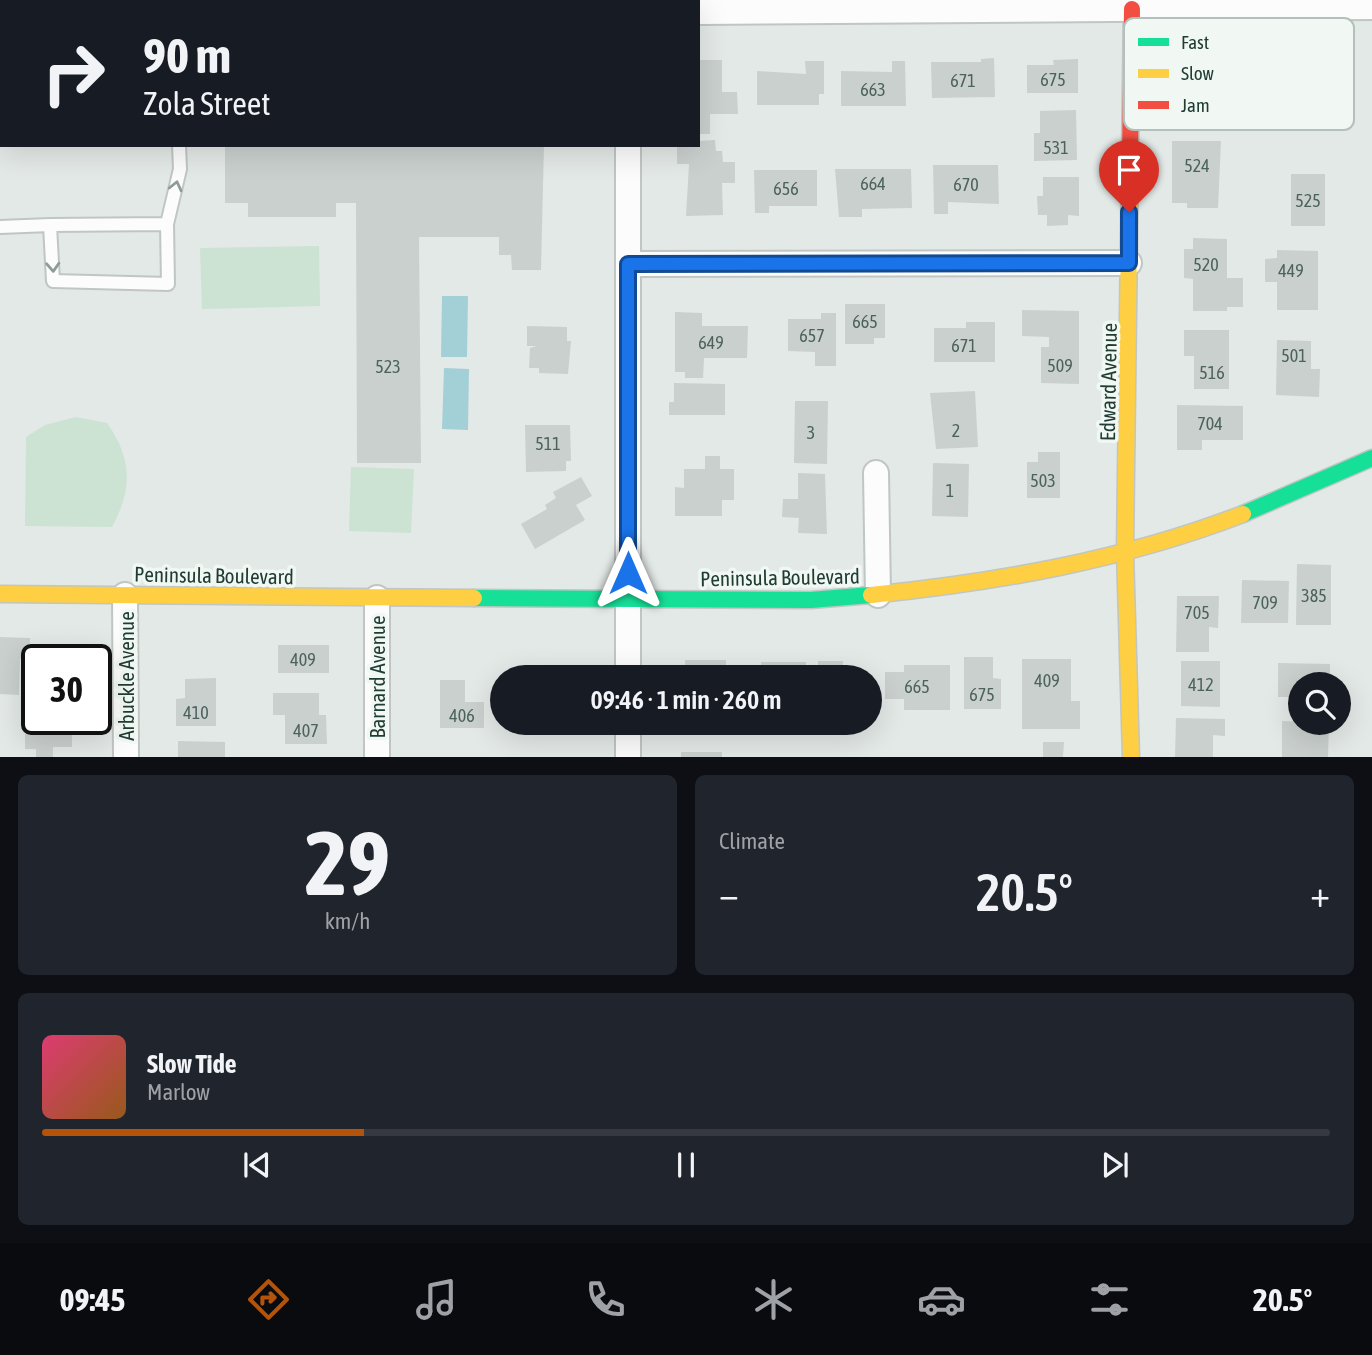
<!DOCTYPE html>
<meta charset="utf-8">
<style>
body{margin:0;font-family:"Asap Condensed",sans-serif;background:#20242c;color:#f1f3f6;height:100vh;display:flex;flex-direction:column;font-size:26px;white-space:nowrap}
*{box-sizing:border-box;margin:0}
p{font-size:23px;color:#9ea1a6}
.icon{flex:none;width:38px;height:38px;fill:none;stroke:currentColor;stroke-width:2;stroke-linecap:round;stroke-linejoin:round}
.map{position:relative;height:757px;overflow:hidden}
.details{display:flex;flex-direction:column;gap:18px;padding:18px;background:#0d0f14;flex:1}
.details>*{flex:none}
.banner{position:absolute;left:0px;top:0px;width:700px;height:147px;box-shadow:0 7px 28px #0002;background:#171b24;color:#f1f3f6;overflow:hidden}
.controls{position:absolute;left:1288px;top:672px;display:grid;gap:14px}
.controls a{display:grid;place-items:center;width:63px;height:63px;border-radius:50%;background:#171b24;box-shadow:0 7px 28px #0002;font-size:35px}
.speed{position:absolute;left:21px;top:644px;display:flex;gap:14px;font-size:35px;font-weight:700;text-align:center}
.speed>*{display:grid;place-content:center;width:91px;height:91px;border-radius:50%;background:#171b24;box-shadow:0 7px 28px #0002;line-height:1}
.speed .limit{border:4px solid #111;border-radius:10px;background:#fff;color:#111}
.pin{position:absolute;display:grid;place-items:center;width:60px;height:60px;color:#fff;margin:-72px -30px;border-radius:50% 50% 50% 0;rotate:-45deg;box-shadow:0 0 7px #0007}
.pin .icon{rotate:45deg}
.me{position:absolute;width:77px;margin:-38px;rotate:0deg;stroke-linejoin:round;filter:drop-shadow(0 0 5px #0008)}
.turn{display:flex;align-items:center;gap:24px;height:147px;padding:0 28px;font-size:32px}
.turn .icon{width:91px;height:91px;stroke-width:2.5}
.turn b{display:block;font-size:49px;line-height:60px}
.big{font-size:52px;font-weight:600;line-height:1.1}
.details .widget{flex:1;display:flex;flex-direction:column;justify-content:center;gap:10px;min-width:0;padding:0 24px;border-radius:10px;background:#20242c}
.details .dial{align-items:center;gap:0}
.dial b{font-size:91px;line-height:1}
.song{display:flex;align-items:center;gap:21px}
.cover{width:84px;height:84px;border-radius:10px;background:linear-gradient(135deg,hsl(340 70% 55%),hsl(30 70% 35%))}
.played{height:7px;border-radius:4px;background:linear-gradient(90deg,#b45309 25%,#363941 25%)}
.keys{display:flex;justify-content:space-around;direction:ltr}
.heat{display:flex;justify-content:space-between;align-items:center;font-size:38px;direction:ltr}
.details .tiles{flex:1;display:grid;gap:18px;grid-template-columns:1fr 1fr}
.widget:last-child{grid-column:span 2}
.trip{position:absolute;left:490px;top:665px;width:392px;height:70px;border-radius:35px;background:#171b24;box-shadow:0 7px 28px #0002;font-weight:600;line-height:70px;text-align:center}
.tab-bar{display:flex;height:112px;justify-content:space-around;align-items:center;background:#090b0e;color:#9ea1a6}
.tab-bar .icon{width:49px;height:49px}
.tab-bar .on{color:#b45309}
.tab-bar b{font-size:32px;color:#f1f3f6}
.map>svg:first-child{display:block}
.green{fill:#cce2d3}
.water{fill:#a3d0d7}
.building{fill:#cad0ce}
.lines{fill:none;stroke-linecap:round;stroke-linejoin:round}
.lane-casing{stroke:#c0c6c3;stroke-width:16}
.street-casing{stroke:#c0c6c3;stroke-width:28}
.fast-casing{stroke:#bfc6c3;stroke-width:19}
.slow-casing{stroke:#bfc6c3;stroke-width:19}
.jam-casing{stroke:#bfc6c3;stroke-width:19}
.lane{stroke:#fbfcfb;stroke-width:12}
.street{stroke:#fbfcfb;stroke-width:24}
.fast{stroke:#16e098;stroke-width:16}
.slow{stroke:#ffcf43;stroke-width:16}
.jam{stroke:#f24e42;stroke-width:16}
.oneway{stroke:#8e9c98}
.route-casing{stroke:#114b97;stroke-width:18}
.route{stroke:#1a73e8;stroke-width:12}
.labels{text-anchor:middle;dominant-baseline:central;stroke-width:7;stroke-linejoin:round;paint-order:stroke}
.number-label{font-size:18px;fill:#4c625c}
.street-label{font-size:21px;fill:#213c35;stroke:#f1f8f4}
.key{fill:#f1f8f4;stroke:#b3c0bb;stroke-width:2}
.key-label{font-size:19px;fill:#213c35}
</style>
<div class="map">
<svg width="1372" height="757" viewBox="0 0 1372 757">
<rect width="100%" height="100%" fill="#e3e9e6"/>
<!-- green -->
<path class="green" d="M319,246L320,306L202,309L200,248Z
M76,417L107,423C132,459 133,488 112,527L25,526L26,437L45,425Z
M351,467L414,469L411,533L349,531Z"/>
<!-- water -->
<path class="water" d="M442,296H468L467,357H441Z
M444,368L469,369L468,430L442,429Z"/>
<!-- building -->
<path class="building" d="M994,58L995,97L932,98L931,62H981V59Z
M1078,59V93H1027V65H1054L1053,60Z
M698,60H722V92H737L738,114H710V134H698Z
M805,61H824V94H819V105H757V71L806,74Z
M892,61H905L906,106H841V71L892,72Z
M1076,110L1077,160L1034,161V133H1040V111Z
M715,140L716,151H722L723,162H735V183H722L723,215L686,216L689,164H677V145H698V141Z
M1172,141H1221L1218,208H1187V203H1172Z
M225,145H544L541,270H512L511,255H499V237H419L421,463H357L356,203H336V217H248V203H225Z
M933,165H998L999,204L948,202V214H934Z
M835,169H911L912,208L862,209V217H839Z
M754,170H817V206H769V213H755Z
M1291,174H1325V226H1291Z
M1043,177H1079V216L1068,215V225L1047,226V215H1038L1037,196H1043Z
M1193,238L1227,239V278H1243V307H1227V311H1193V279L1184,278V249H1193Z
M1277,250L1318,251V310H1277V282H1265V259L1277,258Z
M845,304H885V338H874V344H845Z
M1022,310L1079,311V384L1041,383V347H1049V337L1022,336Z
M675,312L702,313V326H748L747,358H704L703,378H685V372H675Z
M821,313H836V366H815V352L788,351V319H821Z
M966,322H995V362H934V328H966Z
M527,326L567,327V341H571L568,374L539,373V368H529L530,348L537,346H527Z
M1184,330H1229V389H1194V356H1184Z
M1277,340L1311,341V369H1320L1319,397L1276,395Z
M674,383L725,384V415H669V402H674Z
M975,391L978,447L936,449L930,393Z
M795,401H828L827,464L794,463Z
M1177,405L1243,406V440H1202V450H1177Z
M525,425H570L571,461H566V471L526,472Z
M1038,452H1060V498H1027V462H1038Z
M705,456H720V469H734V500H722V516H675V487L684,488V469H705Z
M933,463L969,464L968,517L932,516Z
M798,473L825,474L827,534L798,533L799,518L782,517L783,499H798Z
M581,477L592,496L576,505L585,520L535,549L521,524L547,509L545,505L556,498L553,492Z
M1297,564L1331,565V625H1296Z
M1242,580L1289,581L1288,623H1241Z
M1177,596H1219L1218,628L1209,627V652H1176Z
M0,637L30,638V659H20L19,695L0,694Z
M278,645H329V673H278Z
M964,657H993V678L1001,679V709H964Z
M1022,659H1071V701H1080V729H1022Z
M685,660H726V677H685Z
M818,661H843V671H868V677H818Z
M1181,661H1220V707L1181,706Z
M761,662H806V677H761Z
M1278,663L1330,664V684H1300V697H1278Z
M904,665H950V710H904V699H885V672H904Z
M542,667H572V677H542Z
M216,678V726H176V699L185,698V679Z
M440,680H465V702H484V728H440Z
M273,693H319V715H326L327,744H285V715H273Z
M33,714H37V719H67V725H72V747H53V757H36V749H25V734H33Z
M1176,718L1225,719V736L1213,735V757H1175Z
M1282,721L1329,723L1328,757H1282Z
M676,723H726V726H676Z
M178,741L225,742V757H178Z
M1043,742H1064L1063,757H1043Z
M681,752H722V757H681Z"/>
<g class="lines">
<defs>
<path id="lane" d="M0,54H2
M50,225L167,224
M0,227L50,225L53,281L168,284L167,224L180,169L179,145"/>
<path id="street" d="M134,0L135,2
M375,0V2
M628,0V2
M698,12L1372,7
M628,264L1129,263
M876,473L878,595
M125,595L126,757
M377,598V757
M628,677V145
M628,757V723"/>
<path id="fast" d="M1243,514L1372,458
M474,598L811,600L871,595"/>
<path id="slow" d="M1130,157L1125,552L1131,757
M0,594L474,598
M871,595C998,582 1124,560 1243,514"/>
<path id="jam" d="M1130,157L1132,9"/>
</defs>
<!-- lane casing -->
<use href="#lane" class="lane-casing"/>
<!-- street casing -->
<use href="#street" class="street-casing"/>
<!-- fast casing -->
<use href="#fast" class="fast-casing"/>
<!-- slow casing -->
<use href="#slow" class="slow-casing"/>
<!-- jam casing -->
<use href="#jam" class="jam-casing"/>
<!-- lane -->
<use href="#lane" class="lane"/>
<!-- street -->
<use href="#street" class="street"/>
<!-- fast -->
<use href="#fast" class="fast"/>
<!-- slow -->
<use href="#slow" class="slow"/>
<!-- jam -->
<use href="#jam" class="jam"/>
</g>
<!-- one-way arrows -->
<defs><path id="oneway-chevron" d="M-2-3.5L2.5 0L-2 3.5" fill="none" stroke-width="1.6" stroke-linecap="round" stroke-linejoin="round" transform="scale(1.75)"/></defs>
<g class="oneway">
<use href="#oneway-chevron" transform="translate(176 186) rotate(-77)"/>
<use href="#oneway-chevron" transform="translate(53 267) rotate(87)"/>
</g>
<g class="lines">
<defs>
<path id="route" d="M628,573V264L1129,263V212"/>
</defs>
<!-- route casing -->
<use href="#route" class="route-casing"/>
<!-- route -->
<use href="#route" class="route"/>
</g>
<g class="labels">
<!-- number labels -->
<g class="number-label">
<text x="1053" y="79">675</text>
<text x="963" y="80">671</text>
<text x="873" y="89">663</text>
<text x="1056" y="147">531</text>
<text x="1197" y="165">524</text>
<text x="873" y="183">664</text>
<text x="966" y="184">670</text>
<text x="786" y="188">656</text>
<text x="1308" y="200">525</text>
<text x="1206" y="264">520</text>
<text x="1291" y="270">449</text>
<text x="865" y="321">665</text>
<text x="812" y="335">657</text>
<text x="711" y="342">649</text>
<text x="964" y="345">671</text>
<text x="1294" y="355">501</text>
<text x="1060" y="365">509</text>
<text x="388" y="366">523</text>
<text x="1212" y="372">516</text>
<text x="1210" y="423">704</text>
<text x="956" y="430">2</text>
<text x="811" y="432">3</text>
<text x="548" y="443">511</text>
<text x="1043" y="480">503</text>
<text x="950" y="490">1</text>
<text x="1314" y="595">385</text>
<text x="1265" y="602">709</text>
<text x="1197" y="612">705</text>
<text x="303" y="659">409</text>
<text x="1047" y="680">409</text>
<text x="1201" y="684">412</text>
<text x="917" y="686">665</text>
<text x="982" y="694">675</text>
<text x="196" y="712">410</text>
<text x="462" y="715">406</text>
<text x="306" y="730">407</text>
</g>
<!-- street labels -->
<g class="street-label">
<text transform="translate(1108 382) rotate(-89)">Edward Avenue</text>
<text transform="translate(214 575) rotate(1)">Peninsula Boulevard</text>
<text transform="translate(780 577) rotate(-1)">Peninsula Boulevard</text>
<text transform="translate(126 676) rotate(-90)">Arbuckle Avenue</text>
<text transform="translate(377 677) rotate(-90)">Barnard Avenue</text>
</g>
</g>
<!-- legend -->
<rect x="1124" y="18" width="230" height="112" rx="10" class="key"/>
<rect x="1138" y="38" width="31" height="8" fill="#16e098"/>
<rect x="1138" y="69" width="31" height="9" fill="#ffcf43"/>
<rect x="1138" y="101" width="31" height="8" fill="#f24e42"/>
<g class="key-label">
<text x="1181" y="49">Fast</text>
<text x="1181" y="80">Slow</text>
<text x="1181" y="112">Jam</text>
</g>
</svg>
<div class="controls">
<a><svg class="icon" aria-label="search" viewBox="0 0 24 24"><circle cx="10" cy="10" r="6"/><path d="M15 15l6 6"/></svg></a>
</div>
<div class="speed"><div class="limit">30</div></div>
<div class="pin" style="left:1129px;top:212px;background:#d93025"><svg class="icon" aria-label="arrive" viewBox="0 0 24 24"><path d="M6 21V4h12l-3 4 3 4H6"/></svg></div>
<svg class="me" style="left:628px;top:573px" viewBox="-20 -20 40 40"><path d="M0-17L14 15 0 8-14 15z" fill="#1a73e8" stroke="#fff" stroke-width="4"/></svg>
<div class="trip">09:46 · 1 min · 260 m</div>
<div class="banner">
<div class="turn"><svg class="icon" aria-label="right" viewBox="0 0 24 24"><path d="M7 20v-9h11M14 6l5 5-5 5"/></svg><div><b>90 m</b>Zola Street</div></div>
</div>
</div>
<section class="details">
<div class="tiles">
<div class="widget dial"><b>29</b><p>km/h</p></div>
<div class="widget"><p>Climate</p>
<div class="heat"><a>−</a><b class="big">20.5°</b><a>+</a></div>
</div>
<div class="widget">
<div class="song"><i class="cover"></i><div><b>Slow Tide</b><p>Marlow</p></div></div>
<div class="played"></div>
<div class="keys"><svg class="icon" aria-label="previous" viewBox="0 0 24 24"><path d="M18 5L8 12l10 7zM5 5v14"/></svg><svg class="icon" aria-label="pause" viewBox="0 0 24 24"><path d="M8 5v14M16 5v14"/></svg><svg class="icon" aria-label="next" viewBox="0 0 24 24"><path d="M6 5l10 7-10 7zM19 5v14"/></svg></div>
</div>
</div>
</section>
<nav class="tab-bar">
<b>09:45</b>
<svg class="icon on" aria-label="directions" viewBox="0 0 24 24"><path d="M12 3l9 9-9 9-9-9zM9 14v-3h6M13 9l2 2-2 2"/></svg>
<svg class="icon" aria-label="music" viewBox="0 0 24 24"><path d="M9 18V5l10-2v13"/><circle cx="6" cy="18" r="3"/><circle cx="16" cy="16" r="3"/></svg>
<svg class="icon" aria-label="phone" viewBox="0 0 24 24"><path d="M5 4h4l2 5-3 2q2 4 5 5l2-3 5 2v4C11 20 4 13 5 4z"/></svg>
<svg class="icon" aria-label="climate" viewBox="0 0 24 24"><path d="M12 3v18M4 7l16 10M4 17L20 7"/></svg>
<svg class="icon" aria-label="car" viewBox="0 0 24 24"><path d="M5 17H2v-5l4-1 3-4h7l3 4 3 1v5h-3M9 17h6M6 11h13"/><circle cx="7" cy="17" r="2"/><circle cx="17" cy="17" r="2"/></svg>
<svg class="icon" aria-label="filters" viewBox="0 0 24 24"><path d="M4 7h16M4 17h16"/><circle cx="9" cy="7" r="2"/><circle cx="15" cy="17" r="2"/></svg>
<b>20.5°</b>
</nav>
